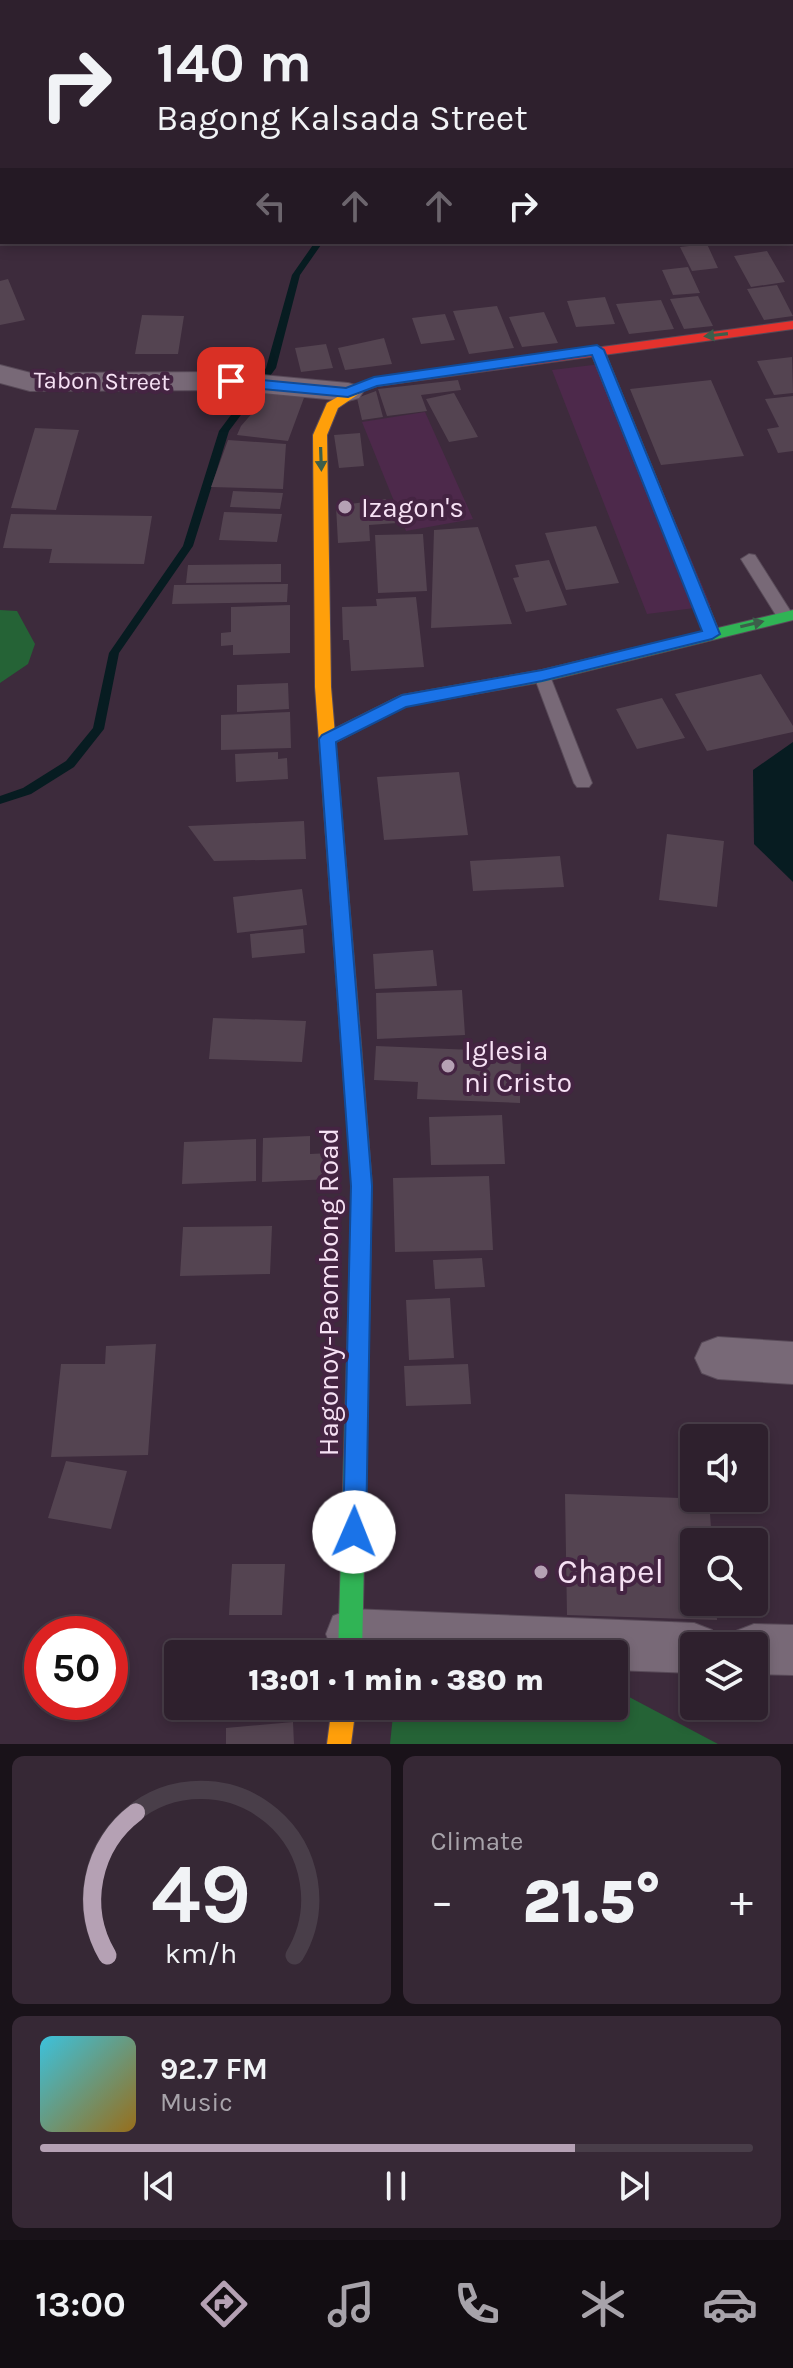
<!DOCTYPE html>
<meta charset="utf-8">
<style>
body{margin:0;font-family:Karla,sans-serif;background:#362835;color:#f1f3f6;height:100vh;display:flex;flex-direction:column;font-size:30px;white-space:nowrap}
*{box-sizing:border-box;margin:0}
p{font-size:26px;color:#a7a3aa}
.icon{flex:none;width:44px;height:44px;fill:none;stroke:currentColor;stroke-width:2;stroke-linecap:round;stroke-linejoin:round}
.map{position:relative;height:1744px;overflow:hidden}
.panel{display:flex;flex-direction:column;gap:12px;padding:12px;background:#191219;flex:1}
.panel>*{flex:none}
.banner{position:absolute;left:0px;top:0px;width:794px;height:244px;box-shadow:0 4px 12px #0003,0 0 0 2px #493e49;background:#2e202d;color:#f1f3f6;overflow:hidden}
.fabs{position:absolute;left:680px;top:1424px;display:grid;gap:16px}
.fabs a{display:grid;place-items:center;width:88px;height:88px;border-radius:8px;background:#2e202d;box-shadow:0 4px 12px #0003,0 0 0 2px #493e49;font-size:40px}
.speed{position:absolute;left:24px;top:1616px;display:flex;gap:16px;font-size:40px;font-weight:700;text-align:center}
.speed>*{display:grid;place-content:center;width:104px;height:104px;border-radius:50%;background:#2e202d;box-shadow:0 4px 12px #0003,0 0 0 2px #493e49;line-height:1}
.speed .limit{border:12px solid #d22;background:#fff;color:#111}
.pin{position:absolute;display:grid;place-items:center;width:68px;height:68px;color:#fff;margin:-34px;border-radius:16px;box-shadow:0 4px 12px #0006}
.me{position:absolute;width:88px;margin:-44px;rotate:1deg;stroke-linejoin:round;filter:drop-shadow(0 0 6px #0008)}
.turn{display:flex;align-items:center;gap:28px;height:168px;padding:0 24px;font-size:36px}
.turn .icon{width:104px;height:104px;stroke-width:2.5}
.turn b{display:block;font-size:56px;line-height:68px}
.lanes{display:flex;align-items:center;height:76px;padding:0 24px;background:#0003;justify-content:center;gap:40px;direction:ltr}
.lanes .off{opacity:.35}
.big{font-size:60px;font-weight:800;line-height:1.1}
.panel .card{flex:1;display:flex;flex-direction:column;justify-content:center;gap:12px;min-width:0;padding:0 28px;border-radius:12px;background:#362835}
.panel .dial{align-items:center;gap:0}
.dial svg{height:208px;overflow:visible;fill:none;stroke:#493e49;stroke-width:7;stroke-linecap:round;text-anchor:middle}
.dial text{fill:#f1f3f6;stroke:none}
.song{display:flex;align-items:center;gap:24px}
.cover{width:96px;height:96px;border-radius:12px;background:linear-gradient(135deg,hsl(190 70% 55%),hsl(40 70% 35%))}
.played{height:8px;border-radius:4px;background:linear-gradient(90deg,#b5a1b4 75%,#493e49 75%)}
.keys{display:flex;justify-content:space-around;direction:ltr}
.heat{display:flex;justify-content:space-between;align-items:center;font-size:44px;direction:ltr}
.panel .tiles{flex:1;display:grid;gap:12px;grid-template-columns:1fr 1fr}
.card:last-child{grid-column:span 2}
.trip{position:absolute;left:164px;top:1640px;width:464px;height:80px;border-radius:8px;background:#2e202d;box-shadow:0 4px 12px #0003,0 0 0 2px #493e49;font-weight:800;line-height:80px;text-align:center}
.menu{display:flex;height:128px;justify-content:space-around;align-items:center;background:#120d12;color:#a7a3aa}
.menu .icon{width:56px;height:56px}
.menu .active{color:#b5a1b4}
.menu b{font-size:36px;color:#f1f3f6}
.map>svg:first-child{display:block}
.built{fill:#4d294b}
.green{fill:#256336}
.water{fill:#071c21}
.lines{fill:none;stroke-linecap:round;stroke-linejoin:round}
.stream{fill:#071c21;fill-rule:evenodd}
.building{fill:#544451}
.lane-casing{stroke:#584a58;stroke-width:2}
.street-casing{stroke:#584a58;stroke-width:2}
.fast-casing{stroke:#584a58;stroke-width:2}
.slow-casing{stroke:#584a58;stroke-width:2}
.jam-casing{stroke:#584a58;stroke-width:2}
.lane{fill:#786977;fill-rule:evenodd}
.street{fill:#786977;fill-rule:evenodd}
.fast{fill:#30b455;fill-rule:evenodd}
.slow{fill:#ff9f0a;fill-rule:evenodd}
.jam{fill:#e5322d;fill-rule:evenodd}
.oneway{fill:#3c5e4a}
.route{fill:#1a73e8;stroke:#114b97;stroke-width:2}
.poi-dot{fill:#b5a1b4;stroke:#442442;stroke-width:3}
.labels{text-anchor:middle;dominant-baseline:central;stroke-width:8;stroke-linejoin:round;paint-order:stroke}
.far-street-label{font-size:24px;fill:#f6e1f4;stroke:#442442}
.poi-label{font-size:28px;fill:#f6e1f4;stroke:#442442;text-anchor:start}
.street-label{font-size:28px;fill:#f6e1f4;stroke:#442442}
.near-poi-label{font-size:34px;fill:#f6e1f4;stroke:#442442;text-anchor:start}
</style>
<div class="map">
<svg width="793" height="1744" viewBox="0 0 793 1744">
<rect width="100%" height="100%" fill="#3d2b3c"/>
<!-- built -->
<path class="built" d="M609,363L711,606L647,614L552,370Z
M425,412L473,519L406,531L362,422Z"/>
<!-- green -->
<path class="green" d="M0,610L17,611L35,644L28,664L0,683Z
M614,1689L718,1744H390L394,1706H614Z"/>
<!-- water -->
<path class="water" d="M793,742V882L754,844L753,770Z"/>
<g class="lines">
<!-- stream -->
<path class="stream" d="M792,235H793V241H792Z
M315,242H323L300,275L276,368L229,431L193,546L119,653L104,729L74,767L31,794L0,804V796L23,788L66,761L93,728L109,653L183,546L219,431L266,368L292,275Z"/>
</g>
<!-- building -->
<path class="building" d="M707,244L718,268L692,271L680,247Z
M767,251L785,282L751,287L734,256Z
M688,267L700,293L673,295L662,270Z
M8,279L25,320L0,325V281Z
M777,285L793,316L764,320L747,289Z
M698,296L713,326L684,329L670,299Z
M605,297L615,324L576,327L567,301Z
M661,300L674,329L629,334L616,304Z
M497,306L514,348L469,354L453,311Z
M544,312L558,343L522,347L509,317Z
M445,314L455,340L421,344L412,318Z
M142,315L184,316L178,354H135Z
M384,338L392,364L345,370L338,348Z
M326,344L333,368L301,372L295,348Z
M792,357L793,393L774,395L757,361Z
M458,380L461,390L421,395L427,411L387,416L378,389Z
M711,380L744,456L661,465L630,389Z
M263,390L305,395L288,441L237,435L241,426L254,411Z
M376,391L383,417L362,420L357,398Z
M454,393L478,437L449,442L426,399Z
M793,396V451L778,453L767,429L779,427L765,399Z
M35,428L79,430L56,510L11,508Z
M360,433L364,466L339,468L334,435Z
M228,440L286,444L283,489L211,487Z
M233,491L283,493L280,509L230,507Z
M386,499L397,523L369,525L370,541L338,543L336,506Z
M224,512L282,514L277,542L219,540Z
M11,514L152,516L144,564L49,563L52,549L3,548Z
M596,526L619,583L566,590L545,533Z
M478,527L512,624L431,628L434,530Z
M423,534L427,591L378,593L375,535Z
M549,560L567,605L526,612L513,578L519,577L515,565Z
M281,564V582L186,583L188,565Z
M288,584L287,602L172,604L174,585Z
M416,597L424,667L351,671L349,640H343L342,607L377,606L376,599Z
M290,605V653L233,655V645L221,646V633L231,632V607Z
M761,674L793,726V732L707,751L675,694Z
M288,683L289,709L237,712V685Z
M662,698L685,738L637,749L616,709Z
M290,712L291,748L221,750V715Z
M278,752V759L287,758L288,779L236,782L235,754Z
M459,772L468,835L384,840L377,777Z
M304,821L306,859L214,861L188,826Z
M667,834L724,841L717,907L659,900Z
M560,856L564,887L473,891L470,861Z
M302,889L307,925L237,933L233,897Z
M303,929L305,953L252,958L250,934Z
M433,950L437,986L375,989L373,954Z
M462,990L465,1035L377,1039L376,993Z
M213,1018L306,1021L302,1062L209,1059Z
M376,1046L521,1052L520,1103L417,1099L418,1082L374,1080Z
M502,1115L505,1164L431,1165L429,1117Z
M310,1136V1154L332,1153L333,1179L262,1182L263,1138Z
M256,1139V1181L182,1184L184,1142Z
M489,1176L493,1250L395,1252L393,1178Z
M272,1226L270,1274L180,1276L183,1227Z
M482,1258L485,1287L435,1289L433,1260Z
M450,1298L454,1358L409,1360L406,1300Z
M156,1344L148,1455L51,1457L61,1364H105L106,1346Z
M468,1364L471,1404L406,1406L404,1366Z
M66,1461L127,1471L111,1529L48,1518Z
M565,1494L709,1499L712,1542H694V1602H716L717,1620L567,1615Z
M232,1564H285L282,1615H229Z
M293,1722L294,1744H226V1728Z"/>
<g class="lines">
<defs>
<path id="lane" d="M597,346L604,350L720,634L718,638H706L704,634L590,350Z
M749,554L755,555L791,612L793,616L791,620H779L741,559Z
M542,670L550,676L592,783L589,787H577L574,783L534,676Z"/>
<path id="street" d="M167,0H194L166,2Z
M366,0H390L365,2Z
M470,0H494V2H470Z
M792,30H793V44H792Z
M0,41H2V55H0Z
M793,141V158H792V141Z
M0,193H2L0,210Z
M0,365L31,373L231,372L348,383L359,386L363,392L359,398L348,401L231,390L30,391L0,383Z
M718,1337L793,1342V1384L718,1379L702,1373L695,1358L702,1343Z
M351,1609L694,1623L712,1630L718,1646H694V1673L614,1670V1654H339L333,1652L326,1634L333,1616Z
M754,1624L793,1625V1675L754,1674V1646H730L736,1631Z"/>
<path id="fast" d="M793,610V620L542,682L406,706L334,743H322L320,739L322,735L402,695L542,670Z
M351,1036L358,1038L361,1044L372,1186L362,1654H338L352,1186L341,1044L344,1038Z"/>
<path id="slow" d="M362,383L369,387L338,408L327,435L331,687L361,1044L358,1050L351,1052L344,1050L341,1044L315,687L313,435L327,403Z
M332,1706H356L351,1744H327Z"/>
<path id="jam" d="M793,321V329L377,386L362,391L355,387L374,378Z"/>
</defs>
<!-- lane casing -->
<use href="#lane" class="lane-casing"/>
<!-- street casing -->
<use href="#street" class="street-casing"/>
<!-- fast casing -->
<use href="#fast" class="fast-casing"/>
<!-- slow casing -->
<use href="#slow" class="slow-casing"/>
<!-- jam casing -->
<use href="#jam" class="jam-casing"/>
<!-- lane -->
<use href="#lane" class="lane"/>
<!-- street -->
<use href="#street" class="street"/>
<!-- fast -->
<use href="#fast" class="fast"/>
<!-- slow -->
<use href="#slow" class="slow"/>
<!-- jam -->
<use href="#jam" class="jam"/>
</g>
<!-- one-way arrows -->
<defs><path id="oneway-solid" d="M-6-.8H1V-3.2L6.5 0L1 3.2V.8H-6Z" transform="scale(2)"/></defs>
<g class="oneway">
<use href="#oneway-solid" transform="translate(716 335) rotate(173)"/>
<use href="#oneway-solid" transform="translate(321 459) rotate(88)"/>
<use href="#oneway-solid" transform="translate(752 624) rotate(-13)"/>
</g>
<!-- route -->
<path class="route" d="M597,345L604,350L720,634L712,639L542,681L406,707L336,742L372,1186L366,1532L362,1540L354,1543L346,1540L343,1532L351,1186L319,739L322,735L402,695L542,670L702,631L592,355L377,386L348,397L231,386L224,381L231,377L346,388L374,377Z"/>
<!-- markers -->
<g class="poi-dot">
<circle cx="345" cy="507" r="8"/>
<circle cx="448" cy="1066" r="8"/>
<circle cx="541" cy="1572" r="8"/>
</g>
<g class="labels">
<!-- far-street labels -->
<g class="far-street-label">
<text transform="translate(102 381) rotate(1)">Tabon Street</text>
</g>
<!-- poi labels -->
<g class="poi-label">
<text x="361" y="507">Izagon's</text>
<text x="464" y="1050">Iglesia<tspan x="464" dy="32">ni Cristo</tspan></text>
</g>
<!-- street labels -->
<g class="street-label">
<text transform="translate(328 1292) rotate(-90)">Hagonoy-Paombong Road</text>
</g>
<!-- near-poi labels -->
<g class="near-poi-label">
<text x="557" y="1572">Chapel</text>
</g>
</g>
</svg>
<div class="fabs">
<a><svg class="icon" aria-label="sound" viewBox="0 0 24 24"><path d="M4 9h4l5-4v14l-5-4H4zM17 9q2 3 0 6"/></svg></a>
<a><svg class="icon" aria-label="search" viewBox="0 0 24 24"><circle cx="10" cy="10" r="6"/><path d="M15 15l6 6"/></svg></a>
<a><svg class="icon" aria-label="layers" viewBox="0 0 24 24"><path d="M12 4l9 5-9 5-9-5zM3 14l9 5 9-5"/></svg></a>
</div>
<div class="speed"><div class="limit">50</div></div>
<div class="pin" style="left:231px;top:381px;background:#d93025"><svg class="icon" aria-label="arrive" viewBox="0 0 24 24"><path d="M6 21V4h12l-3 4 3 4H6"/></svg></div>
<svg class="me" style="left:354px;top:1532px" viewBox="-20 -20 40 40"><circle r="19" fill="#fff"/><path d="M0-13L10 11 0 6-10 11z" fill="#1a73e8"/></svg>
<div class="trip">13:01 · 1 min · 380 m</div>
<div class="banner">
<div class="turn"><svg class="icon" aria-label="right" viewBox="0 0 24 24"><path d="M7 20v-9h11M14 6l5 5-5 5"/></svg><div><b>140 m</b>Bagong Kalsada Street</div></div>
<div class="lanes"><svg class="icon off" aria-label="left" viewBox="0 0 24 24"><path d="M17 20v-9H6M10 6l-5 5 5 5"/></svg><svg class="icon off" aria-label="ahead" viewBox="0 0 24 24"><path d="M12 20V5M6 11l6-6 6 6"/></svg><svg class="icon off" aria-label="ahead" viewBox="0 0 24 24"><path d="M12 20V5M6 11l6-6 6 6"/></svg><svg class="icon" aria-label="right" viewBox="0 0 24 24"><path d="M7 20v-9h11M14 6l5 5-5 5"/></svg></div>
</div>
</div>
<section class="panel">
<div class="tiles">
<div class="card dial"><svg viewBox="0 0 100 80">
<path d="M14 69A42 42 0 1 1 86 69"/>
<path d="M14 69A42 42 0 0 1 25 14" stroke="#b5a1b4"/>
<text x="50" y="56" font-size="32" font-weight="700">49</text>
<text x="50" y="72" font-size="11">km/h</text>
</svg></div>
<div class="card"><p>Climate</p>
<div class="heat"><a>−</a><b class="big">21.5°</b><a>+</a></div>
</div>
<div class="card">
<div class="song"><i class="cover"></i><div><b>92.7 FM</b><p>Music</p></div></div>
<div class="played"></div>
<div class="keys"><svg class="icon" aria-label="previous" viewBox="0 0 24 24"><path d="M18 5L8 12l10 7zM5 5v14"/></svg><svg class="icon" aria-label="pause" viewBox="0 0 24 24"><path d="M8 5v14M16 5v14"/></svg><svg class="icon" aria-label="next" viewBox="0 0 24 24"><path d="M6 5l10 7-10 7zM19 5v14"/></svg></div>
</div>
</div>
</section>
<nav class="menu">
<b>13:00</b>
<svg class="icon active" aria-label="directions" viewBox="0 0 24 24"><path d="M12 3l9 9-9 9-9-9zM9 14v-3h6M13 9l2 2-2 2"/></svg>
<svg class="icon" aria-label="music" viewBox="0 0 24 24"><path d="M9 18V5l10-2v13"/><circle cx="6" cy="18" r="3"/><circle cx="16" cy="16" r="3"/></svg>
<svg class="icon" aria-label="phone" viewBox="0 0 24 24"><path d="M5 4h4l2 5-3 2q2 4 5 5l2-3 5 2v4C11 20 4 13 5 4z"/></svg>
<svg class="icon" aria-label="climate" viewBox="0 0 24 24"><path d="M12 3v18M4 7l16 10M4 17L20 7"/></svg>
<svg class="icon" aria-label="car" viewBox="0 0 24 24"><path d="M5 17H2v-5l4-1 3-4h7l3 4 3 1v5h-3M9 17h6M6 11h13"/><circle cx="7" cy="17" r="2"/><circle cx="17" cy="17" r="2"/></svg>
</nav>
